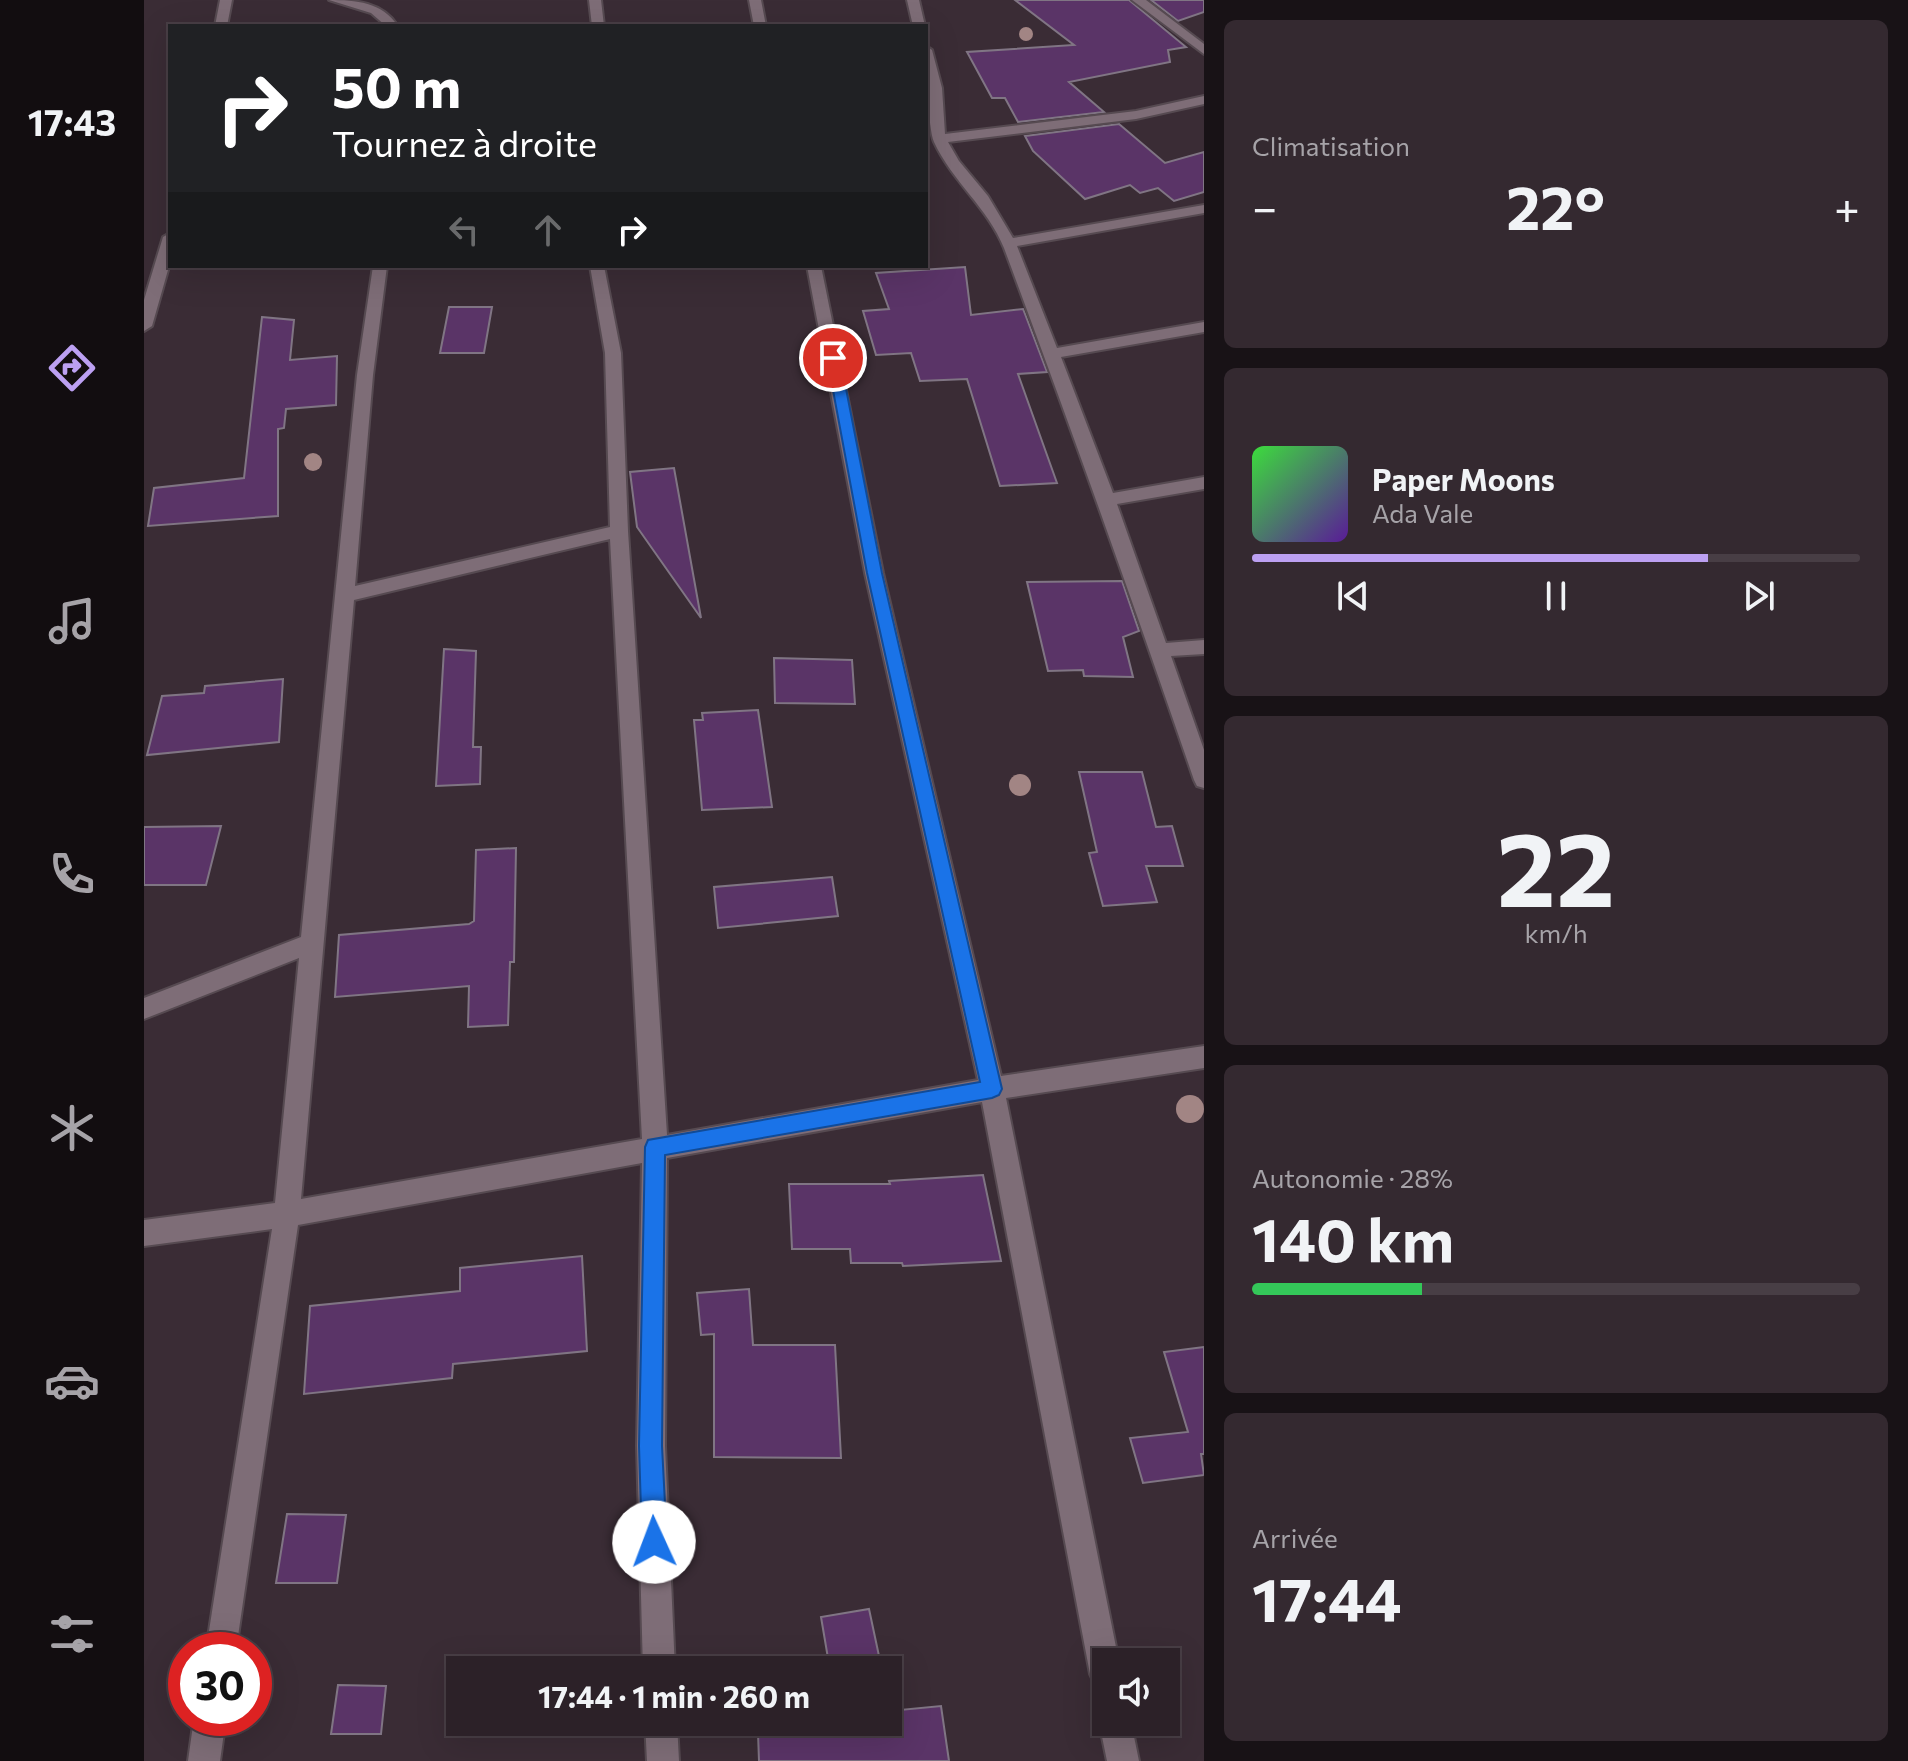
<!DOCTYPE html>
<html lang="fr">
<meta charset="utf-8">
<style>
body{margin:0;font-family:Commissioner,sans-serif;background:#342930;color:#f1f3f6;height:100vh;display:flex;flex-direction:column;font-size:30px;white-space:nowrap}
*{box-sizing:border-box;margin:0}
p{font-size:26px;color:#a6a3a8}
.icon{flex:none;width:44px;height:44px;fill:none;stroke:currentColor;stroke-width:2;stroke-linecap:round;stroke-linejoin:round}
.map{position:relative;flex:1;overflow:hidden}
.panel{display:flex;flex-direction:column;gap:20px;padding:20px;background:#181216;width:704px}
.panel>*{flex:none}
.guide{position:absolute;left:24px;top:24px;width:760px;height:244px;border-radius:0px;box-shadow:0 8px 32px #0002,0 0 0 2px #483e45;background:#202124;color:#fff;overflow:hidden}
.controls{position:absolute;left:948px;top:1648px;display:grid;gap:16px}
.controls a{display:grid;place-items:center;width:88px;height:88px;border-radius:0px;background:#2c2128;box-shadow:0 8px 32px #0002,0 0 0 2px #483e45;font-size:40px}
.speed{position:absolute;left:24px;top:1632px;display:flex;gap:16px;font-size:40px;font-weight:700;text-align:center}
.speed>*{display:grid;place-content:center;width:104px;height:104px;border-radius:50%;background:#2c2128;box-shadow:0 8px 32px #0002,0 0 0 2px #483e45;line-height:1}
.speed .limit{border:12px solid #d22;background:#fff;color:#111}
.pin{position:absolute;display:grid;place-items:center;width:68px;height:68px;color:#fff;margin:-34px;border:4px solid #fff;border-radius:50%;box-shadow:0 2px 8px #0007}
.me{position:absolute;width:88px;margin:-44px;rotate:358deg;stroke-linejoin:round;filter:drop-shadow(0 0 6px #0008)}
.turn{display:flex;align-items:center;gap:28px;height:168px;padding:0 32px;font-size:36px}
.turn .icon{width:104px;height:104px;stroke-width:2.5}
.turn b{display:block;font-size:56px;line-height:68px}
.lanes{display:flex;align-items:center;height:76px;padding:0 32px;background:#0003;justify-content:center;gap:40px;direction:ltr}
.lanes .off{opacity:.35}
.big{font-size:60px;font-weight:700;line-height:1.1}
.panel .widget{flex:1;display:flex;flex-direction:column;justify-content:center;gap:12px;min-width:0;padding:0 28px;border-radius:12px;background:#342930}
.panel .dial{align-items:center;gap:0}
.dial b{font-size:104px;line-height:1}
.song{display:flex;align-items:center;gap:24px}
.cover{width:96px;height:96px;border-radius:12px;background:linear-gradient(135deg,hsl(120 70% 55%),hsl(270 70% 35%))}
.played{height:8px;border-radius:4px;background:linear-gradient(90deg,#bca0f2 75%,#483e45 75%)}
.keys{display:flex;justify-content:space-around;direction:ltr}
.heat{display:flex;justify-content:space-between;align-items:center;font-size:44px;direction:ltr}
.charge{height:12px;border-radius:6px;background:linear-gradient(90deg,#34c759 28%,#483e45 0)}
.trip{position:absolute;left:302px;top:1656px;width:456px;height:80px;border-radius:0px;background:#2c2128;box-shadow:0 8px 32px #0002,0 0 0 2px #483e45;font-weight:700;line-height:80px;text-align:center}
main{display:flex;flex:1;min-height:0}
.dock{display:flex;flex-direction:column;width:144px;justify-content:space-around;align-items:center;background:#120d10;color:#a6a3a8}
.dock .icon{width:56px;height:56px}
.dock .selected{color:#bca0f2}
.dock b{font-size:36px;color:#f1f3f6}
.map>svg:first-child{display:block}
.building{fill:#5a3467;stroke:#807584;stroke-width:2}
.lines{fill:none;stroke-linecap:round;stroke-linejoin:round}
.minor-casing{stroke:#564a51;stroke-width:4}
.minor{fill:#7e6d77;fill-rule:evenodd}
.tree{fill:#a28584}
.route{fill:#1a73e8;stroke:#114b97;stroke-width:2}
</style>
<main>
<nav class="dock">
<b>17:43</b>
<svg class="icon selected" aria-label="directions" viewBox="0 0 24 24"><path d="M12 3l9 9-9 9-9-9zM9 14v-3h6M13 9l2 2-2 2"/></svg>
<svg class="icon" aria-label="music" viewBox="0 0 24 24"><path d="M9 18V5l10-2v13"/><circle cx="6" cy="18" r="3"/><circle cx="16" cy="16" r="3"/></svg>
<svg class="icon" aria-label="phone" viewBox="0 0 24 24"><path d="M5 4h4l2 5-3 2q2 4 5 5l2-3 5 2v4C11 20 4 13 5 4z"/></svg>
<svg class="icon" aria-label="climate" viewBox="0 0 24 24"><path d="M12 3v18M4 7l16 10M4 17L20 7"/></svg>
<svg class="icon" aria-label="car" viewBox="0 0 24 24"><path d="M5 17H2v-5l4-1 3-4h7l3 4 3 1v5h-3M9 17h6M6 11h13"/><circle cx="7" cy="17" r="2"/><circle cx="17" cy="17" r="2"/></svg>
<svg class="icon" aria-label="filters" viewBox="0 0 24 24"><path d="M4 7h16M4 17h16"/><circle cx="9" cy="7" r="2"/><circle cx="15" cy="17" r="2"/></svg>
</nav>
<div class="map">
<svg width="1060" height="1761" viewBox="0 0 1060 1761">
<rect width="100%" height="100%" fill="#3a2c35"/>
<!-- building -->
<path class="building" d="M871,0H985L1042,47L1024,50L1026,62L925,82L960,112L874,122L861,98H848L823,52L930,45Z
M1007,0H1060V12L1034,21Z
M975,124L1021,163L1060,152V192L1030,201L1014,188L996,193L986,185L941,199L889,151L881,136Z
M821,267L827,315L879,309L881,314L903,372L874,374L913,483L856,486L823,379L776,381L767,353L732,355L719,311L745,309L732,273Z
M305,307H348L340,353H296Z
M118,317L150,320L146,360L193,356L192,405L142,409L140,428L134,429V516L4,526L10,488L100,478Z
M530,468L557,618L493,527L486,472Z
M978,581L995,631L979,637L989,677L940,676L939,670L904,671L883,582Z
M300,649L332,651L329,747H337L336,784L292,786Z
M630,658L708,660L711,704L631,703Z
M139,679L135,742L3,755L18,696L60,693L61,686Z
M614,710L628,807L558,810L550,720H559L558,713Z
M935,772H998L1012,827L1028,826L1039,866H1002L1013,902L959,906L945,853L953,852Z
M77,826L62,885H0V827Z
M372,848L370,962H366L364,1025L324,1027L325,986L191,997L195,935L325,924L330,921L332,850Z
M688,877L694,916L574,928L570,887Z
M839,1175L857,1261L759,1266L758,1263H707L706,1249H648L645,1184H746L745,1181Z
M438,1256L443,1351L309,1364L308,1378L160,1394L166,1306L316,1291V1268Z
M605,1289L609,1345H691L697,1458L570,1457V1334L557,1335L553,1293Z
M1060,1347V1454H1057L1060,1475L999,1483L986,1438L1044,1432L1020,1352Z
M143,1514L202,1515L193,1583H132Z
M725,1609L738,1670H686L677,1617Z
M194,1685L242,1686L237,1734H187Z
M744,1701L746,1711L797,1706L805,1761H615L614,1733L697,1727L696,1722H744Z"/>
<g class="lines">
<defs>
<path id="minor" d="M76,0H88L83,26H71Z
M185,0C212,0 238,2 254,26H242L227,13Z
M445,0H457L460,26H448Z
M605,0H617L622,26H610Z
M763,0H775L781,26H769Z
M988,0H1002L1060,44V54Z
M782,46L788,50L798,88L801,134L992,111L1060,96V104L992,119L804,142L815,161L844,196L869,238L1060,205V213L873,246L913,348L1060,322V332L917,357L969,493L1060,477V489L973,504L1022,643L1060,640V654L1027,656L1060,750V788L1053,786L1050,780C989,602 926,425 860,248C844,208 808,181 790,142C784,128 782,65 782,46Z
M26,233V263L8,326L0,331V300L19,237Z
M229,266H243L229,375L211,586L466,527L461,353L446,266H460L477,353L484,531L523,1135L834,1080L721,573L663,266H677L739,573L857,1076L1060,1046V1068L862,1098L975,1662H962V1690L951,1685L946,1674L838,1102L523,1158L521,1446L531,1670H499L493,1446L498,1163L154,1225L92,1650H62L128,1229L0,1246V1220L131,1203L155,958L0,1019V998L157,937L213,375ZM466,539L498,1139L157,1199L210,600Z
M962,1710V1722H987L995,1761H963L955,1722Z
M50,1718H82L76,1761H44Z
M501,1722H533L535,1761H503Z"/>
</defs>
<!-- minor casing -->
<use href="#minor" class="minor-casing"/>
<!-- minor -->
<use href="#minor" class="minor"/>
</g>
<!-- trees -->
<g class="tree">
<circle cx="882" cy="34" r="7"/>
<circle cx="169" cy="462" r="9"/>
<circle cx="876" cy="785" r="11"/>
<circle cx="1046" cy="1109" r="14"/>
</g>
<!-- route -->
<path class="route" d="M689,354L696,358L738,573L858,1089L855,1095L848,1098L521,1155L518,1446L523,1542L519,1551L510,1554L502,1551L498,1542L495,1446L501,1147L504,1140L836,1082L723,573L683,358Z"/>
</svg>
<div class="controls">
<a><svg class="icon" aria-label="sound" viewBox="0 0 24 24"><path d="M4 9h4l5-4v14l-5-4H4zM17 9q2 3 0 6"/></svg></a>
</div>
<div class="speed"><div class="limit">30</div></div>
<div class="pin" style="left:689px;top:358px;background:#d93025"><svg class="icon" aria-label="arrive" viewBox="0 0 24 24"><path d="M6 21V4h12l-3 4 3 4H6"/></svg></div>
<svg class="me" style="left:510px;top:1542px" viewBox="-20 -20 40 40"><circle r="19" fill="#fff"/><path d="M0-13L10 11 0 6-10 11z" fill="#1a73e8"/></svg>
<div class="trip">17:44 · 1 min · 260 m</div>
<div class="guide">
<div class="turn"><svg class="icon" aria-label="right" viewBox="0 0 24 24"><path d="M7 20v-9h11M14 6l5 5-5 5"/></svg><div><b>50 m</b>Tournez à droite</div></div>
<div class="lanes"><svg class="icon off" aria-label="left" viewBox="0 0 24 24"><path d="M17 20v-9H6M10 6l-5 5 5 5"/></svg><svg class="icon off" aria-label="ahead" viewBox="0 0 24 24"><path d="M12 20V5M6 11l6-6 6 6"/></svg><svg class="icon" aria-label="right" viewBox="0 0 24 24"><path d="M7 20v-9h11M14 6l5 5-5 5"/></svg></div>
</div>
</div>
<section class="panel">
<div class="widget"><p>Climatisation</p>
<div class="heat"><a>−</a><b class="big">22°</b><a>+</a></div>
</div>
<div class="widget">
<div class="song"><i class="cover"></i><div><b>Paper Moons</b><p>Ada Vale</p></div></div>
<div class="played"></div>
<div class="keys"><svg class="icon" aria-label="previous" viewBox="0 0 24 24"><path d="M18 5L8 12l10 7zM5 5v14"/></svg><svg class="icon" aria-label="pause" viewBox="0 0 24 24"><path d="M8 5v14M16 5v14"/></svg><svg class="icon" aria-label="next" viewBox="0 0 24 24"><path d="M6 5l10 7-10 7zM19 5v14"/></svg></div>
</div>
<div class="widget dial"><b>22</b><p>km/h</p></div>
<div class="widget"><p>Autonomie · 28%</p><b class="big">140 km</b><div class="charge"></div></div>
<div class="widget"><p>Arrivée</p><b class="big">17:44</b></div>
</section>
</main>
